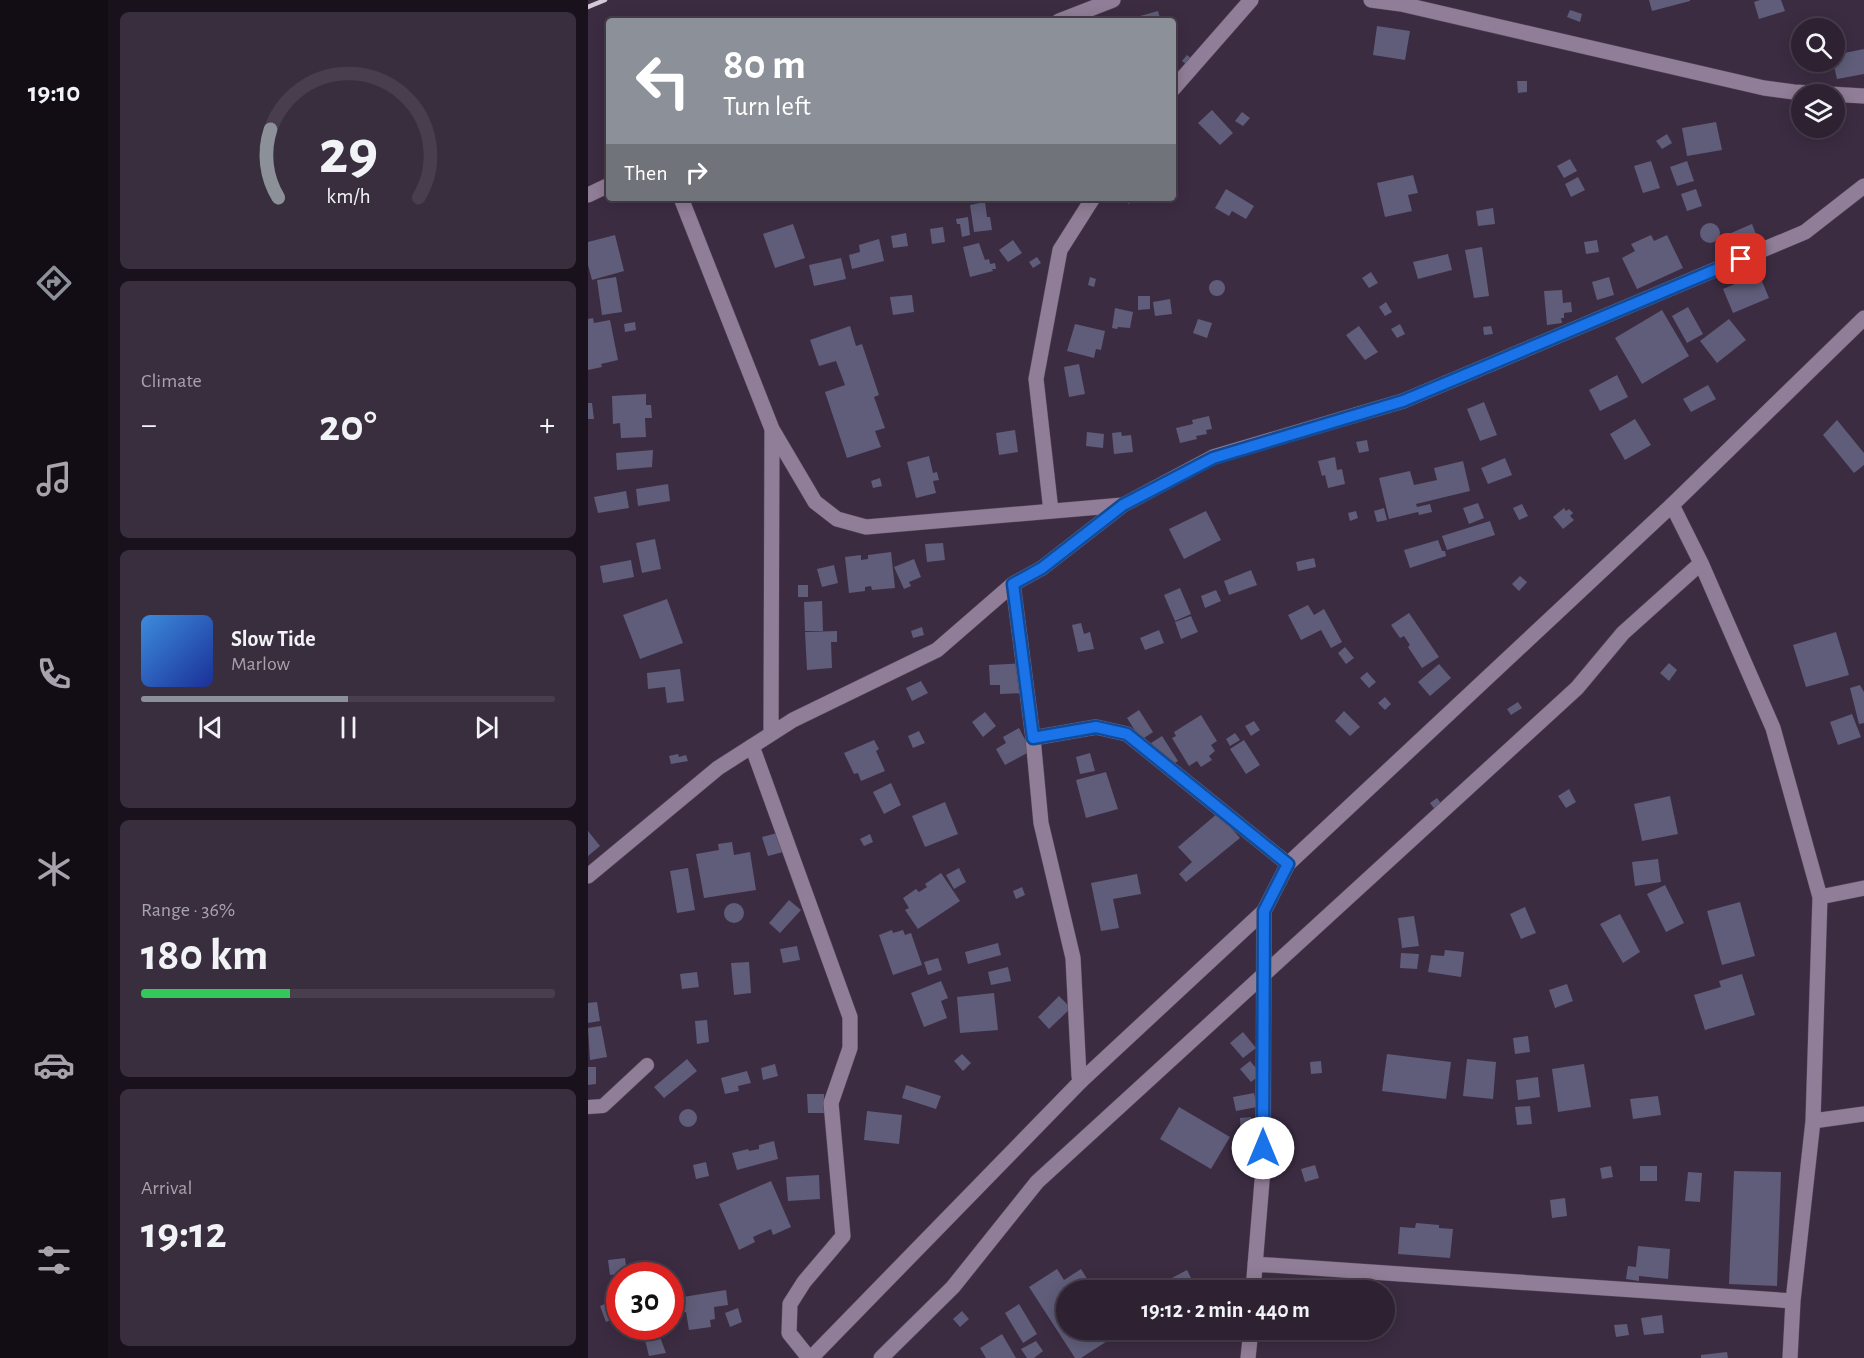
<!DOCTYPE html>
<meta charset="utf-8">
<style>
body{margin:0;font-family:"Alegreya Sans",sans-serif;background:#392e3e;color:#f1f3f6;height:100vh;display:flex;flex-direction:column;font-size:22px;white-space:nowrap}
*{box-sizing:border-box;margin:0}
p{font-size:20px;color:#a7a3ac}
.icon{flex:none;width:33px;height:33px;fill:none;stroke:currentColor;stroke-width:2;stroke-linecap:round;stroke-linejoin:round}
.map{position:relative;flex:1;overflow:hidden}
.drawer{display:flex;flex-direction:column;gap:12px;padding:12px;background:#19121c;width:480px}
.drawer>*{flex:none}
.banner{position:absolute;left:18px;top:18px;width:570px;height:183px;border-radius:6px;box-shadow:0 3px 15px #0003,0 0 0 2px #483e4d;background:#8c9099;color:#fff;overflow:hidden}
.fabs{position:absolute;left:1203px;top:18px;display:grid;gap:12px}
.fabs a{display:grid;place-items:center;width:54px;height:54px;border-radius:50%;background:#2d2132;box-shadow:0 3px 15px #0003,0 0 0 2px #483e4d;font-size:30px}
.speed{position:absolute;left:18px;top:1262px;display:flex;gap:12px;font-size:30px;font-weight:700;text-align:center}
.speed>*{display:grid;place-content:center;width:78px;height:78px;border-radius:50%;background:#2d2132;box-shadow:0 3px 15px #0003,0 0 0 2px #483e4d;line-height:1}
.speed .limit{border:9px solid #d22;background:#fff;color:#111}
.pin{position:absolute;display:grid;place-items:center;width:51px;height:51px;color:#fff;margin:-26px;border-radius:12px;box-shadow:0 3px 9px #0006}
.me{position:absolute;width:66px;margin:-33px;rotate:0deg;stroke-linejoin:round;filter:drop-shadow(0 0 4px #0008)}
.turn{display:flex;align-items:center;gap:21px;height:126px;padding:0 18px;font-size:27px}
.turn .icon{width:78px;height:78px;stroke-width:2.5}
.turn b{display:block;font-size:42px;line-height:51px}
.then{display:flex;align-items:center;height:57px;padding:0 18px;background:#0003;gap:12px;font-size:22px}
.big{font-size:45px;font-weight:700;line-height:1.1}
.drawer .tile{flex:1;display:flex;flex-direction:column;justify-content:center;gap:9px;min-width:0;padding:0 21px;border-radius:9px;background:#392e3e}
.drawer .dial{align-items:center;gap:0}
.dial svg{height:156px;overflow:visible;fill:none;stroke:#483e4d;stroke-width:7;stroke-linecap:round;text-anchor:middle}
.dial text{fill:#f1f3f6;stroke:none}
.song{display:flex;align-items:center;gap:18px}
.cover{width:72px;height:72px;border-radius:9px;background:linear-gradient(135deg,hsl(210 70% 55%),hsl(230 70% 35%))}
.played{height:6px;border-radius:3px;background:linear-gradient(90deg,#8c9099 50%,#483e4d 50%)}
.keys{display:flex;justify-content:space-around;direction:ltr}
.heat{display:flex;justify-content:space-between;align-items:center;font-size:33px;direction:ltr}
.charge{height:9px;border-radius:4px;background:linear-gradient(90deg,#34c759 36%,#483e4d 0)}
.trip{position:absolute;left:468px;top:1280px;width:339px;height:60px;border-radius:30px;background:#2d2132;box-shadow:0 3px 15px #0003,0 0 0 2px #483e4d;font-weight:700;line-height:60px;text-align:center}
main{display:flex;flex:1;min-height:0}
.tab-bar{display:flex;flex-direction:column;width:108px;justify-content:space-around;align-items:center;background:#120d14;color:#a7a3ac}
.tab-bar .icon{width:42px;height:42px}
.tab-bar .on{color:#8c9099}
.tab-bar b{font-size:27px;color:#f1f3f6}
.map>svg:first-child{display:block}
.building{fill:#5f5d79}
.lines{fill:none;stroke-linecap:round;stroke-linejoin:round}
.service-casing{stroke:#56475a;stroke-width:15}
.minor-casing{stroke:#56475a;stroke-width:16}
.tertiary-casing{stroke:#56475a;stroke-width:16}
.service{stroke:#907d97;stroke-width:14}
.minor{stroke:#907d97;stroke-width:15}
.tertiary{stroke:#907d97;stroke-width:15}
.rail{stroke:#d3c8d7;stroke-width:4.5}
.route-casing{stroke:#114b97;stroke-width:15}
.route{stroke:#1a73e8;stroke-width:10}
</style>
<main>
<nav class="tab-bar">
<b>19:10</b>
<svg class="icon on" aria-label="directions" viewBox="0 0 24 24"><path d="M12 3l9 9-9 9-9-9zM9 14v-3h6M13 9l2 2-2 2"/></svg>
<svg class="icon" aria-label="music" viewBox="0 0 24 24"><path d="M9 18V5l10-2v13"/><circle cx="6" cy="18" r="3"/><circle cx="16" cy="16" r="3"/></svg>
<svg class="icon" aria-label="phone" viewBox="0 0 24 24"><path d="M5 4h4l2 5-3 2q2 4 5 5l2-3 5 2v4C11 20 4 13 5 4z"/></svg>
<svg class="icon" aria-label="climate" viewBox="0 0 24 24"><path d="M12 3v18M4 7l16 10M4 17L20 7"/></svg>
<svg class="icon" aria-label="car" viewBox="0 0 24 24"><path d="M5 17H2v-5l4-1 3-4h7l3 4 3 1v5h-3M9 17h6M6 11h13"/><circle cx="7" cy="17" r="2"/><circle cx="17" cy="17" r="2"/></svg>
<svg class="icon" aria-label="filters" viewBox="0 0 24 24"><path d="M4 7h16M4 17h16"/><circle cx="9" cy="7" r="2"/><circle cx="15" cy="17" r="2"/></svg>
</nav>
<section class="drawer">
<div class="tile dial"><svg viewBox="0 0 100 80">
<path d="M14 69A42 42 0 1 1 86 69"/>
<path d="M14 69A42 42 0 0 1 10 34" stroke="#8c9099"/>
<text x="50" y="56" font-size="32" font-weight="700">29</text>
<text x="50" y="72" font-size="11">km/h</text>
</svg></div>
<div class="tile"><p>Climate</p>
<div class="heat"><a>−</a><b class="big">20°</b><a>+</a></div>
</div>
<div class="tile">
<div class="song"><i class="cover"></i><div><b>Slow Tide</b><p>Marlow</p></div></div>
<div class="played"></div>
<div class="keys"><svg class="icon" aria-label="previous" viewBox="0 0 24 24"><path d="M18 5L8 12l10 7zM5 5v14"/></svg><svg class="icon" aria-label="pause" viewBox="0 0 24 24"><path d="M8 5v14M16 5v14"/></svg><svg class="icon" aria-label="next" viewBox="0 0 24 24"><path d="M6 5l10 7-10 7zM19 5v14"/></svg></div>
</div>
<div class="tile"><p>Range · 36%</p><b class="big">180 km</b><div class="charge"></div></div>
<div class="tile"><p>Arrival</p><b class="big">19:12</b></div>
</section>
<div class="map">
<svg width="1276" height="1358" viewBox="0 0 1276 1358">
<rect width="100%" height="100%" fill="#3c2c42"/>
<!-- building -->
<path class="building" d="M1061,0H1102V1L1064,11Z
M1172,0H1193L1197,11L1171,19L1166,2Z
M982,10L994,14L992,22L979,17Z
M570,11L573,21H554L552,16Z
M789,26L822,31L817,60L785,55Z
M1276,49V74L1249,79L1245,62H1246V55Z
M599,55L606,60L601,67L594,61Z
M929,81H939V92L930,93Z
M624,110L645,133L632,145L610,123Z
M654,112L662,118L655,126L647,121Z
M1128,122L1134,150L1099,156L1094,128Z
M1079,134L1084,143L1074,149L1068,141Z
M982,159L989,171L976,178L969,166Z
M1063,161L1072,188L1055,193L1046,166Z
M1099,161L1106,181L1089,186L1082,167Z
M825,175L830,193L820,195L824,211L797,217L789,183Z
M990,177L997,190L983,197L977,184Z
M638,189L666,206L658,219L644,211L641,216L627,208Z
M1108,189L1114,206L1099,211L1093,194Z
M368,198H380L381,201L369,203Z
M530,198H544L541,204Z
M397,202L399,217H402L404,230L386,232L382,205Z
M905,208L907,224L890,226L888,211Z
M380,217L382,235L374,237L372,224H369L368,219Z
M1112 233a10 10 0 1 1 20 0a10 10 0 1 1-20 0Z
M205,224L217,258L187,268L175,234Z
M1164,224L1169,237L1141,249L1136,236Z
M355,227L357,242L344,244L342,229Z
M318,233L320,246L305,248L303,236Z
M27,235L36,271L4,280L0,265V242Z
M1063,235L1066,241L1079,235L1095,268L1049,289L1034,258L1047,251L1043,244Z
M291,239L296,261L264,269L261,255L272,252L271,245Z
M425,240L434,253L420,262L411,250Z
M1009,240L1011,252L998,254L996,242Z
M391,243L397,260L401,259L402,264L407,263L408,269H404L405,271L382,277L375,247Z
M894,247L901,296L886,298L877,250Z
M860,254L864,270L830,279L825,262Z
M449,257L453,263L445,268L441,262Z
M253,258L258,279L226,286L221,265Z
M783,272L790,283L781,288L774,278Z
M1171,274L1181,298L1145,313L1135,289Z
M28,277L34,312L14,315L9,280Z
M502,277L508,279L506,287L500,285Z
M1021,277L1026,295L1009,300L1004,282Z
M621 288a8 8 0 1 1 16 0a8 8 0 1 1-16 0Z
M974,290L975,303L983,302L984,312L976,313V318H973L974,323L959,325L956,291Z
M324,295L326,312L305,315L302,297Z
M550,296H562V309L550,310Z
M582,299L584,314L567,316L565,302Z
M798,302L804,312L797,316L791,307Z
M1100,307L1115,334L1099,343L1084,316Z
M527,308L545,312L542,328L530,327L529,329L524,328Z
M1074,310L1101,356L1054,384L1027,338Z
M5,318L6,323L22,320L30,360L13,364L14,367L0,370V319Z
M610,319L624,323L619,338L605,333Z
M1141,319L1158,340L1129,363L1112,341Z
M47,322L48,330L37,332L36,324Z
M487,324L517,331L513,350L508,349L506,358L479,351Z
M812,324L817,334L809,338L803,329Z
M262,326L268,346L274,344L291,395L286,397L297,428L287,431L293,447L259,458L237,392L257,385L248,361L231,366L222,340Z
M771,326L790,352L777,360L758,335Z
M903,326L905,334L896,335L895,327Z
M491,364L497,394L481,397L476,367Z
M1029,375L1040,397L1012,411L1001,390Z
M1120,385L1128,399L1103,412L1095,399Z
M58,394V405H63L64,418H57L58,437L33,438L32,423L25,424L24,396Z
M896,402L909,435L892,441L879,409Z
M0,403H4L6,419H0Z
M621,416L624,429L618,430L619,434L608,436L609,439L592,443L588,428L605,424L604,420Z
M1047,419L1063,445L1037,460L1022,434Z
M1249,420L1276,453V465L1266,473L1235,435Z
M427,430L430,452L411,455L408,433Z
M499,432L516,434L515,448L498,446Z
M533,432L534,436L543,435L545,452L526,454L524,433Z
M779,440L781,451L771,453L768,442Z
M65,450L64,467L29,470L28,453Z
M341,456L345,473L349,472L351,480L345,481L348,493L328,498L319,462Z
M747,457L749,470L754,469L757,484L740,488L737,475L734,476L730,461Z
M917,458L924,475L900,484L893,468Z
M875,461L882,491L828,504L829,507L842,504L844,512L831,515L830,512L801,519L791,478L822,471L826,485L849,480L846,468Z
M292,478L294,486L285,488L283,481Z
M80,484L82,501L50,506L48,489Z
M38,491L41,508L10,513L6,497Z
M890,503L896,518L881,524L875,508Z
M934,504L940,516L931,520L925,508Z
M796,508L799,520L789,522L786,511Z
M976,508L978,511L981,509L985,513L982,516L986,520L975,529L965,517Z
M618,511L633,540L596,559L581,529Z
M768,511L770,518L762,521L760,513Z
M902,521L907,535L859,550L854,536Z
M67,539L73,569L54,573L48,543Z
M850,540L854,551H857L858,556L822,568L816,550Z
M355,543L357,560L339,562L337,544Z
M303,552L307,588L284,590L283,586L277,587V591L261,593L257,557L273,555V560L280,559V555Z
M726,558L728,567L710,571L708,562Z
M326,559L333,577L321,582L323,586L316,589L306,567Z
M43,560L46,577L15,583L12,566Z
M246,565L250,583L234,587L229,569Z
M663,570L669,585L641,595L636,581Z
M932,576L939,582L931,591L924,584Z
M210,585H220V597H210Z
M592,588L603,614L587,621L576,595Z
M628,590L633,601L617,608L613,596Z
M79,599L95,643L52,659L35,615Z
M234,601L235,631H217L216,602Z
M720,605L726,615L736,609L754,642L743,648L733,630L713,640L700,615Z
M821,613L851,657L834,668L820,647L822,645L816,636L812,638L803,625Z
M603,616L610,632L593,639L587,622Z
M493,623L496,634L502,632L506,649L490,652L484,625Z
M334,627L336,635L325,638L323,631Z
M571,630L576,643L557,650L552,638Z
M249,631V642H243L244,668L219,670L217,632Z
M1248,632L1261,675L1218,687L1205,645Z
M757,647L766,658L758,664L750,653Z
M438,663L440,693L412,694V685H402L401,665Z
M1081,663L1089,670L1081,681L1072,673Z
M851,664L863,678L842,696L830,682Z
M92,669L96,701L79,703L77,687L60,689L59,673Z
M779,672L788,682L781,688L772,678Z
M333,681L340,693L324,701L318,688Z
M1272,685L1276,692V723L1271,724L1262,688Z
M797,697L803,704L797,710L790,703Z
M930,702L934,708L923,715L919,709Z
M551,710L565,732L553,740L539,718Z
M756,711L772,727L762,736L747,721Z
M397,712L408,726L395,737L384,722Z
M1264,714L1273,737L1250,745L1242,722Z
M613,715L629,741L623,745L627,751L621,756L624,760L613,767L609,761L601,766L584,738L588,736L586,732Z
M666,721L672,730L663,736L657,726Z
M431,728L443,751L417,765L408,749L418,743L415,737Z
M331,731L337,743L325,748L320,736Z
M647,733L652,740L642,746L638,739Z
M574,736L590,761L573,771L565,759L571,755L563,743Z
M286,740L291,749L288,751L297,771L273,781L270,773L266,774L256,753Z
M656,740L672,765L658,774L642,749Z
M502,753L507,771L492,774L488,757Z
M90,754L91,757L98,755L100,761L83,764L81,756Z
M518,772L530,809L498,818L488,780Z
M303,783L313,805L296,814L285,792Z
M981,789L988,802L978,808L970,796Z
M1082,796L1090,834L1054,841L1046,804Z
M849,798L855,806L848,811L842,803Z
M357,802L370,834L337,847L324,816Z
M630,813L652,838L598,882L591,874L604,862L590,847Z
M0,831L12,846L0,856Z
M193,832L199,851L180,856L174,837Z
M282,834L285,842L276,846L272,839Z
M144,842L146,855L162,852L168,890L116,898L108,854L131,850L130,844Z
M1070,859L1073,882L1047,886L1044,862Z
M100,868L107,910L89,913L82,871Z
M371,868L378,882L366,889L358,875Z
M353,873L372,901L330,929L317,910L321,908L315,898L328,889L331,892L339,887L337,884Z
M549,874L553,894L525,899L531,928L513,931L503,883Z
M1077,885L1096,923L1078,932L1059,894Z
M434,887L437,895L428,899L425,891Z
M201,900L213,910L192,933L181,923Z
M1152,902L1167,956L1134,965L1119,911Z
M136 913a10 10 0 1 1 20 0a10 10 0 1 1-20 0Z
M937,907L948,933L933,939L922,914Z
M1032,914L1052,952L1035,963L1012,924Z
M826,916L831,946L814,948L810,918Z
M304,930L305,933L315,930L317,935L323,933L334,965L305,975L291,935Z
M410,943L413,955L380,964L377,952Z
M209,946L212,960L195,963L192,949Z
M857,950L876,952L873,977L840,972L843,955L856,956Z
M813,953L831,954L829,969L812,968Z
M350,958L354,970L340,975L336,962Z
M161,962L163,993L146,995L143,963Z
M420,967L423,981L403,985L400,972Z
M109,972L111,987L94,989L92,974Z
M1154,974L1167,1015L1117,1030L1106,995L1133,987L1131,981Z
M353,981L360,998L353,1001L359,1018L336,1027L323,993Z
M979,984L985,1001L967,1008L961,990Z
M406,993L410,1030L372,1033L369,997Z
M471,996L483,1008L461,1029L450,1017Z
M9,1002L12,1021L0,1023V1003Z
M119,1020L121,1042L109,1044L107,1021Z
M13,1026L19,1057L2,1060L0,1028Z
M655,1032L668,1048L655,1058L642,1043Z
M940,1036L942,1052L927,1054L925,1038Z
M374,1054L383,1063L375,1071L366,1061Z
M799,1054L863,1062L858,1099L794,1091Z
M99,1059L109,1071L76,1098L66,1087Z
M879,1059L908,1062L905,1099L875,1096Z
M662,1061L673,1074L663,1082L652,1069Z
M733,1061L734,1073L723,1074L722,1062Z
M187,1064L190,1076L175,1080L173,1068Z
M996,1064L1003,1107L970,1112L964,1069Z
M0,1067H8V1084L0,1085Z
M159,1071L163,1083L150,1086L151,1091L137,1094L133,1078Z
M950,1077L952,1097L930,1100L928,1080Z
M318,1085L353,1096L348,1109L314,1098Z
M666,1093L669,1107L648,1111L645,1097Z
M219,1094H236V1113H220Z
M1070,1096L1073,1115L1045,1119L1042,1099Z
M942,1106L944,1124L929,1125L927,1107Z
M591,1107L642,1137L623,1169L572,1139Z
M91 1118a9 9 0 1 1 18 0a9 9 0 1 1-18 0Z
M279,1111L314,1115L311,1144L276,1140Z
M663,1117L664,1133L653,1134L652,1118Z
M186,1141L190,1159L149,1170L144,1153L160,1149L161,1151L171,1149V1145Z
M118,1162L121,1176L108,1179L105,1165Z
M727,1165L731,1178L717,1182L713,1169Z
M1023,1166L1025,1177L1014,1179L1012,1168Z
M1052,1166H1069V1181H1052Z
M1146,1171L1193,1172L1189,1286L1141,1284Z
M1100,1172L1114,1173L1112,1202L1097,1201Z
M231,1175L232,1199L200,1201L198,1177Z
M183,1181L203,1227L185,1235L183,1229L165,1237L167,1242L151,1250L131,1204Z
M977,1198L979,1216L964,1218L962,1200Z
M828,1223L851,1225V1228L865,1229L862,1258L810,1254L812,1227L827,1228Z
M1050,1246L1082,1249L1080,1279L1051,1276V1281L1038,1279L1040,1266L1048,1267Z
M37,1258L39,1273L22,1275L20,1260Z
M469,1269L476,1280L493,1269L506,1290H478V1329H538L493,1358H487L441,1287Z
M599,1270L609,1290H561Z
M715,1286L739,1288V1290H715Z
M138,1290L140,1305L126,1307L127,1319L122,1320L123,1327L101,1330L98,1312L92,1313L89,1298Z
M26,1300L32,1316L18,1322L12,1306Z
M431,1304L449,1334L435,1343L417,1313Z
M150,1308L154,1322L142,1327L137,1313Z
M374,1311L381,1319L372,1327L365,1319Z
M1074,1315L1076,1333L1056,1335L1053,1318Z
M1039,1324L1041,1335L1028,1337L1026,1325Z
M47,1326H72V1329L50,1336Z
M414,1334L428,1358H398L392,1348Z
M72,1337L78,1353L61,1356L57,1340Z
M448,1341L455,1351L446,1358H439L433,1349Z
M1139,1352L1140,1358H1113V1355Z"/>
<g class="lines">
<defs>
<path id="service" d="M0,1107L15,1106L59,1065"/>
<path id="minor" d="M783,0L813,4L1176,88L1206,92L1276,96
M471,21L525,0
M585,89L663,0
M0,195L21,185
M93,198L184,429L227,502L249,519L278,527L535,505
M1084,505L1113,563L1185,728L1232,897L1225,1121L1205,1301L1202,1358
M463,511L448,379L472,250L505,198
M425,584L445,738L453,823L485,958L491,1076L493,1081
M183,733L184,430
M445,738L508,727L539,734L700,864
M164,746L262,1017V1048L243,1103L255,1236L216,1282L202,1304L201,1333L221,1358
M0,876L130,768L205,720L349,650L425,584L454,568L535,505L625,457L815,401L1217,232L1276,186
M1232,897L1276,888
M1225,1121L1276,1114
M667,1264L1205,1301
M665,1290L675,1169L676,911
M293,1358L365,1287L449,1182L989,688L1035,633L1113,563
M660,1358L663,1329"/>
<path id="tertiary" d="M223,1358L493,1081L676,911L700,864L1084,505L1276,318"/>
</defs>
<!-- service casing -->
<use href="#service" class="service-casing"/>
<!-- minor casing -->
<use href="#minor" class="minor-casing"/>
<!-- tertiary casing -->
<use href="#tertiary" class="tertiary-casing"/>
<!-- service -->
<use href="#service" class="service"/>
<!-- minor -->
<use href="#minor" class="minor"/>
<!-- tertiary -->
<use href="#tertiary" class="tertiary"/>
<!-- rail -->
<path class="rail" d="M0,7L17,0"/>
</g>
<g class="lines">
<defs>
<path id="route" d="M675,1148L676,911L700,864L539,734L508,727L445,738L425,584L454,568L535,505L625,458L815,401L1153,259"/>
</defs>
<!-- route casing -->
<use href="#route" class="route-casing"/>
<!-- route -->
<use href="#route" class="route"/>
</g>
</svg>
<div class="fabs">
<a><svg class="icon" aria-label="search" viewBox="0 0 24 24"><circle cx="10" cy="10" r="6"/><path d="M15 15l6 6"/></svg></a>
<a><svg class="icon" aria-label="layers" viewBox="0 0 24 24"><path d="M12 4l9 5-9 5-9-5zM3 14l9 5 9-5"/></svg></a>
</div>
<div class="speed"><div class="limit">30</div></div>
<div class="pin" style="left:1153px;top:259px;background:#d93025"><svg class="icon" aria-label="arrive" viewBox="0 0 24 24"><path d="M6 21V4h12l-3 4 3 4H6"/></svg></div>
<svg class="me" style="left:675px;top:1148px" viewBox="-20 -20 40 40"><circle r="19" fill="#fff"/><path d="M0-13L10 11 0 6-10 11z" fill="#1a73e8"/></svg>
<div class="trip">19:12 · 2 min · 440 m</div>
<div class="banner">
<div class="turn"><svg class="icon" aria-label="left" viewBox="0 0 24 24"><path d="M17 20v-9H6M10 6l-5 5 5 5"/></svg><div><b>80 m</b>Turn left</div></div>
<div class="then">Then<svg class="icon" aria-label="right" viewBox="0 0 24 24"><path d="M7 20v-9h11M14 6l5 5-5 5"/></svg></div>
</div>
</div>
</main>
